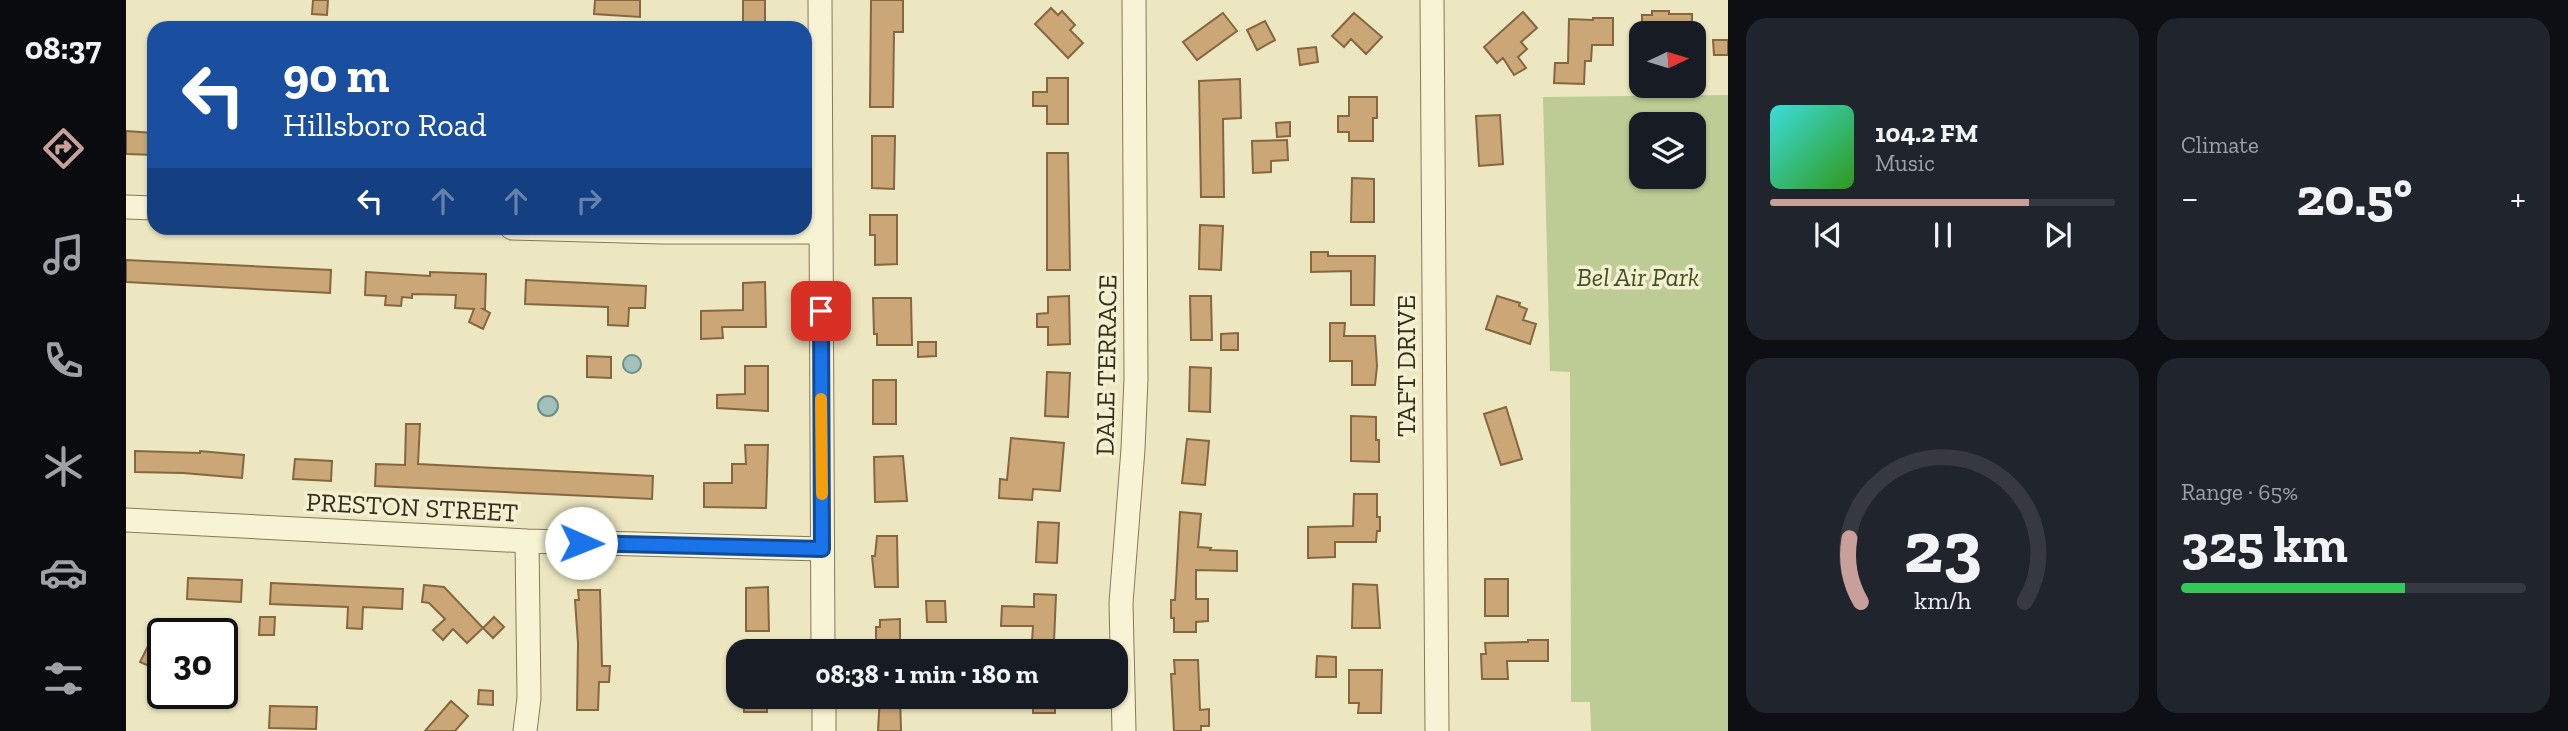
<!DOCTYPE html>
<meta charset="utf-8">
<style>
body{margin:0;font-family:"Zilla Slab",serif;background:#20242c;color:#f1f3f6;height:100vh;display:flex;flex-direction:column;font-size:26px;white-space:nowrap}
*{box-sizing:border-box;margin:0}
p{font-size:23px;color:#9ea1a6}
.icon{flex:none;width:38px;height:38px;fill:none;stroke:currentColor;stroke-width:2;stroke-linecap:round;stroke-linejoin:round}
.map{position:relative;flex:1;overflow:hidden}
.drawer{display:flex;flex-direction:column;gap:18px;padding:18px;background:#0d0f14;width:840px}
.drawer>*{flex:none}
.guide{position:absolute;left:21px;top:21px;width:665px;height:214px;border-radius:21px;box-shadow:0 2px 5px #0004;background:#1a4fa0;color:#fff;overflow:hidden}
.needle{width:46px;rotate:86deg}
.buttons{position:absolute;left:1503px;top:21px;display:grid;gap:14px}
.buttons a{display:grid;place-items:center;width:77px;height:77px;border-radius:14px;background:#171b24;box-shadow:0 2px 5px #0004;font-size:35px}
.speed{position:absolute;left:21px;top:618px;display:flex;gap:14px;font-size:35px;font-weight:700;text-align:center}
.speed>*{display:grid;place-content:center;width:91px;height:91px;border-radius:50%;background:#171b24;box-shadow:0 2px 5px #0004;line-height:1}
.speed .limit{border:4px solid #111;border-radius:10px;background:#fff;color:#111}
.pin{position:absolute;display:grid;place-items:center;width:60px;height:60px;color:#fff;margin:-30px;border-radius:14px;box-shadow:0 4px 10px #0006}
.me{position:absolute;width:77px;margin:-38px;rotate:91deg;stroke-linejoin:round;filter:drop-shadow(0 0 5px #0008)}
.turn{display:flex;align-items:center;gap:24px;height:147px;padding:0 21px;font-size:32px}
.turn .icon{width:91px;height:91px;stroke-width:2.5}
.turn b{display:block;font-size:49px;line-height:60px}
.lanes{display:flex;align-items:center;height:66px;padding:0 21px;background:#0003;justify-content:center;gap:35px;direction:ltr}
.lanes .off{opacity:.35}
.big{font-size:52px;font-weight:700;line-height:1.1}
.drawer .card{flex:1;display:flex;flex-direction:column;justify-content:center;gap:10px;min-width:0;padding:0 24px;border-radius:21px;background:#20242c}
.drawer .dial{align-items:center;gap:0}
.dial svg{height:182px;overflow:visible;fill:none;stroke:#363941;stroke-width:7;stroke-linecap:round;text-anchor:middle}
.dial text{fill:#f1f3f6;stroke:none}
.song{display:flex;align-items:center;gap:21px}
.cover{width:84px;height:84px;border-radius:10px;background:linear-gradient(135deg,hsl(180 70% 55%),hsl(110 70% 35%))}
.played{height:7px;border-radius:4px;background:linear-gradient(90deg,#c89f9a 75%,#363941 75%)}
.keys{display:flex;justify-content:space-around;direction:ltr}
.heat{display:flex;justify-content:space-between;align-items:center;font-size:38px;direction:ltr}
.charge{height:10px;border-radius:5px;background:linear-gradient(90deg,#34c759 65%,#363941 0)}
.drawer .tiles{flex:1;display:grid;gap:18px;grid-template-columns:repeat(2,1fr)}
.trip{position:absolute;left:600px;top:639px;width:402px;height:70px;border-radius:21px;background:#171b24;box-shadow:0 2px 5px #0004;font-weight:700;line-height:70px;text-align:center}
main{display:flex;flex:1;min-height:0}
.menu{display:flex;flex-direction:column;width:126px;justify-content:space-around;align-items:center;background:#090b0e;color:#9ea1a6}
.menu .icon{width:49px;height:49px}
.menu .current{color:#c89f9a}
.menu b{font-size:32px;color:#f1f3f6}
.map>svg:first-child{display:block}
.green{fill:#bdcb95;fill-rule:evenodd}
.water{fill:#a4c0bc;stroke:#6b8e8a;stroke-width:2}
.building{fill:#cba777;stroke:#86663f;stroke-width:2}
.lines{fill:none;stroke-linecap:round;stroke-linejoin:round}
.minor-casing{stroke:#877859;stroke-width:25}
.minor{stroke:#f8f3d4;stroke-width:23}
.route-casing{stroke:#114b97;stroke-width:18}
.route{stroke:#1a73e8;stroke-width:12}
.slow{stroke:#f59e0b;stroke-width:12}
.labels{text-anchor:middle;dominant-baseline:central;stroke-width:7;stroke-linejoin:round;paint-order:stroke}
.park-label{font-size:26px;font-style:italic;fill:#405324;stroke:#f5f0d1}
.street-label{font-size:26px;fill:#372d1d;stroke:#f5f0d1}
</style>
<main>
<nav class="menu">
<b>08:37</b>
<svg class="icon current" aria-label="directions" viewBox="0 0 24 24"><path d="M12 3l9 9-9 9-9-9zM9 14v-3h6M13 9l2 2-2 2"/></svg>
<svg class="icon" aria-label="music" viewBox="0 0 24 24"><path d="M9 18V5l10-2v13"/><circle cx="6" cy="18" r="3"/><circle cx="16" cy="16" r="3"/></svg>
<svg class="icon" aria-label="phone" viewBox="0 0 24 24"><path d="M5 4h4l2 5-3 2q2 4 5 5l2-3 5 2v4C11 20 4 13 5 4z"/></svg>
<svg class="icon" aria-label="climate" viewBox="0 0 24 24"><path d="M12 3v18M4 7l16 10M4 17L20 7"/></svg>
<svg class="icon" aria-label="car" viewBox="0 0 24 24"><path d="M5 17H2v-5l4-1 3-4h7l3 4 3 1v5h-3M9 17h6M6 11h13"/><circle cx="7" cy="17" r="2"/><circle cx="17" cy="17" r="2"/></svg>
<svg class="icon" aria-label="filters" viewBox="0 0 24 24"><path d="M4 7h16M4 17h16"/><circle cx="9" cy="7" r="2"/><circle cx="15" cy="17" r="2"/></svg>
</nav>
<div class="map">
<svg width="1602" height="731" viewBox="0 0 1602 731">
<rect width="100%" height="100%" fill="#ede7c1"/>
<!-- green -->
<path class="green" d="M1602,95V731H1465L1464,702H1445L1444,372L1424,371L1417,97ZM1516,124H1568V177H1516Z"/>
<!-- water -->
<path class="water" d="M497 364a9 9 0 1 1 18 0a9 9 0 1 1-18 0Z
M412 406a10 10 0 1 1 20 0a10 10 0 1 1-20 0Z"/>
<!-- building -->
<path class="building" d="M187,0H202L201,15L186,14Z
M469,0H514V17L468,14Z
M617,0H639V27H617Z
M745,0H777V32H768L767,107H744Z
M925,8L932,15L936,11L949,25L944,30L957,43L942,58L909,24Z
M1526,11H1543V14H1566V33H1516V15H1526Z
M1397,12L1411,28L1395,42L1401,49L1392,57L1400,68L1388,75L1377,58L1371,63L1358,47Z
M1097,13L1111,31L1071,60L1057,42Z
M1228,13L1256,37L1240,54L1225,39L1218,47L1206,36Z
M1467,18H1487V45H1466L1465,61H1459L1458,84L1428,83L1429,63H1442L1443,19L1467,20Z
M1139,21L1149,40L1131,50L1121,30Z
M1587,40H1602V55H1588Z
M1190,47L1192,62L1174,65L1172,49Z
M921,78H942V124H921V106H907V92H921Z
M1114,79L1115,118L1097,119L1098,197H1075L1073,81Z
M1223,97H1251V118H1247V141H1223V132H1212V116H1223Z
M1374,115L1377,164L1353,166L1350,116Z
M1164,122V136L1151,137L1150,123Z
M0,131L28,133V155L0,154Z
M746,136H769L768,189L746,188Z
M1161,140L1162,160L1145,161V172L1127,173L1126,141Z
M921,153H942L944,270H921Z
M1226,178L1248,179V222H1225Z
M744,215H771V264L749,265V235H744Z
M1074,225L1097,226L1095,270L1073,269Z
M1185,252H1202V256H1249L1248,305H1225V271L1185,272Z
M0,260L205,270L204,293L0,282Z
M240,272L304,276V272L360,274L359,309H357L364,313L357,329L343,322L348,309L329,308L330,295L286,294V298L276,297L275,306L259,305L260,296L239,295Z
M400,280L520,286L519,308H503L502,326L482,325V307L399,304Z
M639,282L640,327H596L597,338L575,339V311L617,310V283Z
M943,296L944,344L922,345V327H911V314L922,313V297Z
M1064,296H1085L1086,340H1065Z
M1371,296L1394,303L1393,306L1401,309L1397,320L1410,324L1404,344L1360,329Z
M747,298H785L786,345H751V334H748Z
M1204,323H1219L1218,336H1249L1251,366L1249,385H1226V361H1204Z
M1112,333V350H1095V334Z
M792,342H810V356L792,357Z
M461,356L485,357V378L461,377Z
M619,366H642V411L591,408V395L619,394Z
M1064,367L1085,368L1084,412L1063,411Z
M921,372L944,373L942,417L919,416Z
M747,380H770V424H747Z
M1380,407L1396,459L1375,465L1358,414Z
M1225,416L1250,417V440H1253V462L1225,461Z
M280,424H294L292,464L527,476L526,499L249,486L250,464L279,465Z
M885,438L938,443L934,491L907,489L906,500L873,498L874,479L881,480Z
M1061,439L1083,441L1079,485L1056,483Z
M619,445H642L640,508L578,507V483H606V464H620Z
M9,451L74,453V451L118,455L116,478L57,473L9,472Z
M777,456L781,501L749,502L748,457Z
M169,459L206,461L205,481L167,479Z
M1228,494H1251V517H1254V531H1251L1250,542H1209V557L1182,558V527L1227,526Z
M1054,512L1075,514L1072,547L1085,548L1084,550L1111,551V571L1070,570V599H1082V621L1070,622V632H1048V618H1045V600H1049Z
M912,522L933,523L931,563L910,562Z
M751,536H771L772,587H749L746,556H749Z
M62,578L116,580L115,602L61,599Z
M1359,579H1382V616H1359Z
M145,583L277,589L276,609L237,607L236,629L221,628L222,607L144,604Z
M1227,584L1251,585L1254,628H1226Z
M298,585L318,587L357,628L341,643L327,629L317,640L307,630L319,619L303,603L296,602Z
M642,587L643,631H620V588Z
M452,590H474L476,666H484L483,682H473L472,710H451L452,643L449,600H453Z
M908,594L930,595L928,642L906,641L907,626H875L876,606L908,607Z
M800,601H819L820,622H801Z
M134,617H149L148,635H133Z
M368,617L378,627L367,638L357,628Z
M774,619V651H750V627H754V620Z
M26,638L37,643V661L32,670L14,662Z
M1402,640H1422V661H1381L1382,679H1356L1355,654H1360L1359,643L1402,642Z
M1191,656L1210,657V677H1190Z
M1048,660H1072L1074,710L1083,709V726H1075V731H1048L1045,674H1049Z
M1223,670H1256L1255,713H1232L1233,703H1223Z
M353,690L367,691V705L352,704Z
M618,696H641V712H618Z
M754,696H774L775,731H752Z
M907,696H929V713H907Z
M325,701L342,716L329,731H299Z
M144,706L191,707L190,729L143,728Z"/>
<g class="lines">
<defs>
<path id="minor" d="M694,0L697,651
M1306,0L1311,731
M0,207L28,208
M386,228L536,232H695
M0,520L401,541L696,549
M698,696V731
M399,731L403,698L401,541
M998,731L995,603L1007,449L1010,379L1008,0"/>
</defs>
<!-- minor casing -->
<use href="#minor" class="minor-casing"/>
<!-- minor -->
<use href="#minor" class="minor"/>
</g>
<g class="lines">
<defs>
<path id="route" d="M455,543L696,549L695,311"/>
</defs>
<!-- route casing -->
<use href="#route" class="route-casing"/>
<!-- route -->
<use href="#route" class="route"/>
<!-- slow -->
<path class="slow" d="M695,399L696,494"/>
</g>
<g class="labels">
<!-- park labels -->
<g class="park-label">
<text x="1512" y="277">Bel Air Park</text>
</g>
<!-- street labels -->
<g class="street-label">
<text transform="translate(980 365) rotate(-89)">DALE TERRACE</text>
<text transform="translate(1280 366) rotate(-90)">TAFT DRIVE</text>
<text transform="translate(286 507) rotate(3)">PRESTON STREET</text>
</g>
</g>
</svg>
<div class="buttons">
<a><svg class="needle" viewBox="-14 -14 28 28"><path d="M0-13l5 13h-10z" fill="#e53935"/><path d="M0 13l5-13h-10z" fill="#9ea1a6"/></svg></a>
<a><svg class="icon" aria-label="layers" viewBox="0 0 24 24"><path d="M12 4l9 5-9 5-9-5zM3 14l9 5 9-5"/></svg></a>
</div>
<div class="speed"><div class="limit">30</div></div>
<div class="pin" style="left:695px;top:311px;background:#d93025"><svg class="icon" aria-label="arrive" viewBox="0 0 24 24"><path d="M6 21V4h12l-3 4 3 4H6"/></svg></div>
<svg class="me" style="left:455px;top:543px" viewBox="-20 -20 40 40"><circle r="19" fill="#fff"/><path d="M0-13L10 11 0 6-10 11z" fill="#1a73e8"/></svg>
<div class="trip">08:38 · 1 min · 180 m</div>
<div class="guide">
<div class="turn"><svg class="icon" aria-label="left" viewBox="0 0 24 24"><path d="M17 20v-9H6M10 6l-5 5 5 5"/></svg><div><b>90 m</b>Hillsboro Road</div></div>
<div class="lanes"><svg class="icon" aria-label="left" viewBox="0 0 24 24"><path d="M17 20v-9H6M10 6l-5 5 5 5"/></svg><svg class="icon off" aria-label="ahead" viewBox="0 0 24 24"><path d="M12 20V5M6 11l6-6 6 6"/></svg><svg class="icon off" aria-label="ahead" viewBox="0 0 24 24"><path d="M12 20V5M6 11l6-6 6 6"/></svg><svg class="icon off" aria-label="right" viewBox="0 0 24 24"><path d="M7 20v-9h11M14 6l5 5-5 5"/></svg></div>
</div>
</div>
<section class="drawer">
<div class="tiles">
<div class="card">
<div class="song"><i class="cover"></i><div><b>104.2 FM</b><p>Music</p></div></div>
<div class="played"></div>
<div class="keys"><svg class="icon" aria-label="previous" viewBox="0 0 24 24"><path d="M18 5L8 12l10 7zM5 5v14"/></svg><svg class="icon" aria-label="pause" viewBox="0 0 24 24"><path d="M8 5v14M16 5v14"/></svg><svg class="icon" aria-label="next" viewBox="0 0 24 24"><path d="M6 5l10 7-10 7zM19 5v14"/></svg></div>
</div>
<div class="card"><p>Climate</p>
<div class="heat"><a>−</a><b class="big">20.5°</b><a>+</a></div>
</div>
<div class="card dial"><svg viewBox="0 0 100 80">
<path d="M14 69A42 42 0 1 1 86 69"/>
<path d="M14 69A42 42 0 0 1 9 41" stroke="#c89f9a"/>
<text x="50" y="56" font-size="32" font-weight="700">23</text>
<text x="50" y="72" font-size="11">km/h</text>
</svg></div>
<div class="card"><p>Range · 65%</p><b class="big">325 km</b><div class="charge"></div></div>
</div>
</section>
</main>
